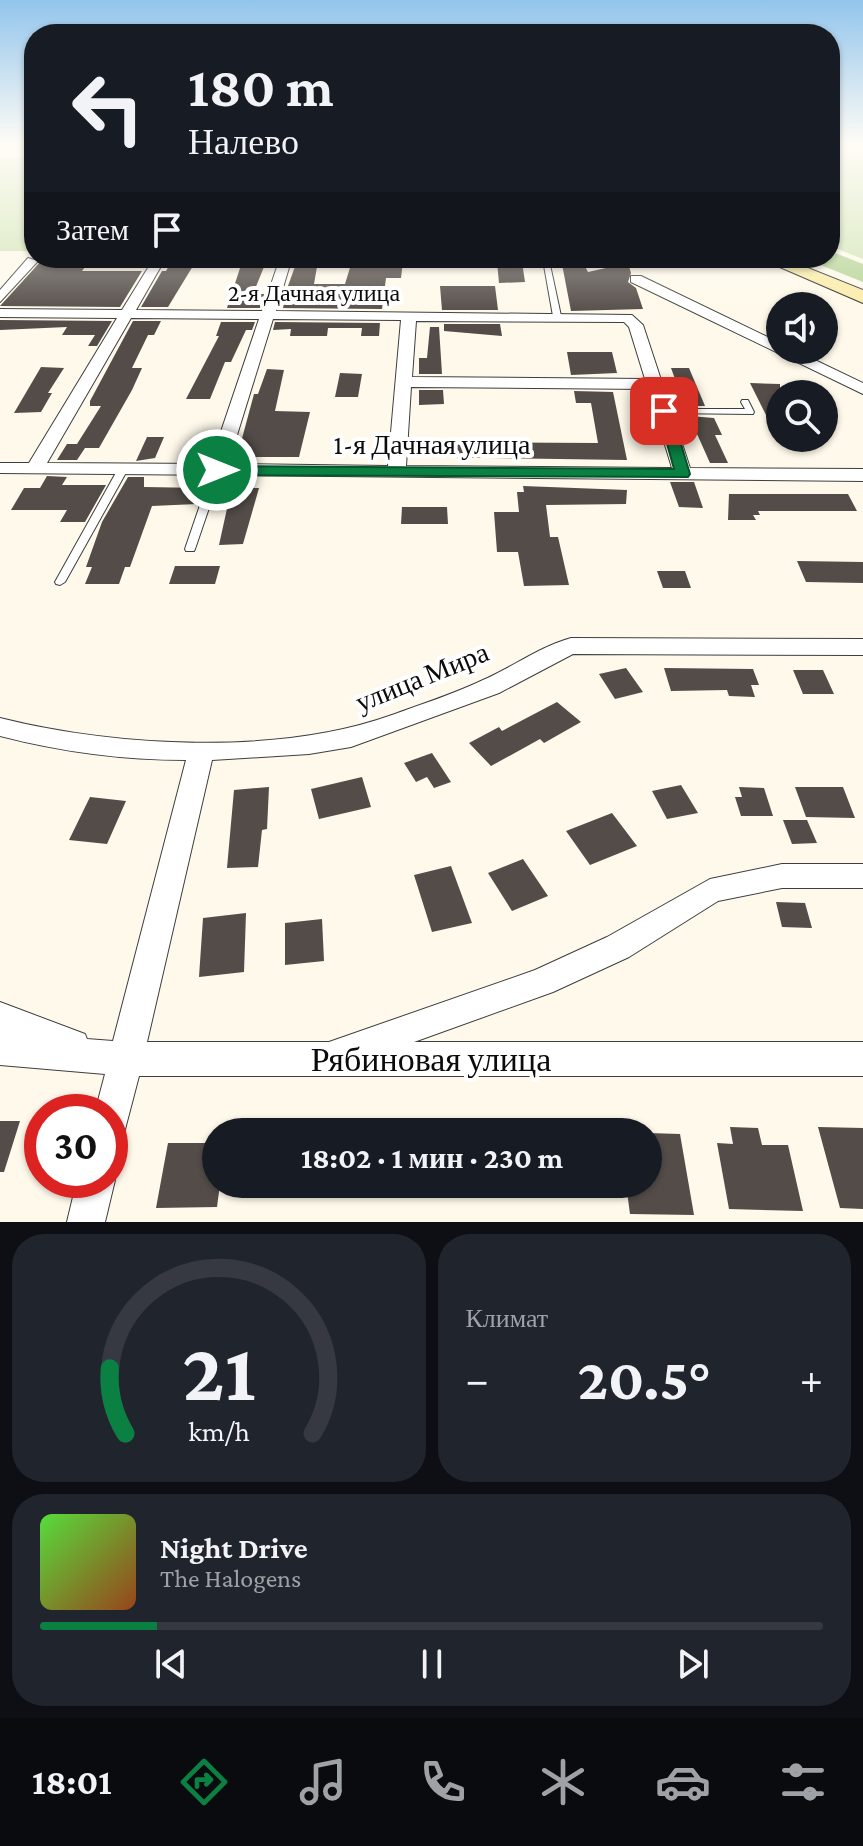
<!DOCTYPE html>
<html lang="ru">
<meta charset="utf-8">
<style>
body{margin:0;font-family:"Crimson Pro",serif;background:#20242c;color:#f1f3f6;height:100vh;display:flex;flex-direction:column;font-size:30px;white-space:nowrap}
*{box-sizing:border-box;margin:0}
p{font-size:26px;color:#9ea1a6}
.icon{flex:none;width:44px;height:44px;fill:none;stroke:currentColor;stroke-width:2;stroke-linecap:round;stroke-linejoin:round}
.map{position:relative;height:1222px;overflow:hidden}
.panel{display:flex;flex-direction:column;gap:12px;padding:12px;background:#0d0f14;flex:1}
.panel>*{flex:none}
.top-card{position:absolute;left:24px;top:24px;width:816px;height:244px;border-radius:32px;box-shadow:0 2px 6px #0004;background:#171b24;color:#f1f3f6;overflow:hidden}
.fabs{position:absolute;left:766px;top:292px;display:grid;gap:16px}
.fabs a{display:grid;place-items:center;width:72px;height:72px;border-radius:50%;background:#171b24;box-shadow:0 2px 6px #0004;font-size:40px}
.speed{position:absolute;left:24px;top:1094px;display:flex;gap:16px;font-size:40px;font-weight:700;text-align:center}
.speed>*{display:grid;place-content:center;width:104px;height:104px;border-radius:50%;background:#171b24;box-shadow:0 2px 6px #0004;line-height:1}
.speed .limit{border:12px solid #d22;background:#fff;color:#111}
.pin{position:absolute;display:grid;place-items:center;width:68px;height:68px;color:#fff;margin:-34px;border-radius:16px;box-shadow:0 4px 12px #0006}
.me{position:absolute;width:88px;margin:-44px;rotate:90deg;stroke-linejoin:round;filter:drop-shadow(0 0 6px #0008)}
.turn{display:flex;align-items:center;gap:28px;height:168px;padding:0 32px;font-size:36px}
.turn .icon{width:104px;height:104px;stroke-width:2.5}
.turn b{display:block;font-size:56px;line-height:68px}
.then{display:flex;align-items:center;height:76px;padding:0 32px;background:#0003;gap:16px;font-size:30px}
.big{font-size:60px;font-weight:700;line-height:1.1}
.panel .card{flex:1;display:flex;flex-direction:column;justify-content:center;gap:12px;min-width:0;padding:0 28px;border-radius:32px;background:#20242c}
.panel .dial{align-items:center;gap:0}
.dial svg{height:208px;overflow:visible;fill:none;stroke:#363941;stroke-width:7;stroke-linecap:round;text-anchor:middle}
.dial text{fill:#f1f3f6;stroke:none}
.song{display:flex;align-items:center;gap:24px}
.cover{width:96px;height:96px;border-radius:12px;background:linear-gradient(135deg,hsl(110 70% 55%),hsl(20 70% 35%))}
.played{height:8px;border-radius:4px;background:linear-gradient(90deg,#0b8043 15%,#363941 15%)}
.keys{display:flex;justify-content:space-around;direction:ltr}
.heat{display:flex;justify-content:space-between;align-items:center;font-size:44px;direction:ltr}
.panel .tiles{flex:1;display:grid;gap:12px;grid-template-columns:1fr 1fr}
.card:last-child{grid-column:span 2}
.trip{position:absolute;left:202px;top:1118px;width:460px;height:80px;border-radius:40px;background:#171b24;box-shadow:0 2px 6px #0004;font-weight:700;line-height:80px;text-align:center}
.tab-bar{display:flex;height:128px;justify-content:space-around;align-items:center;background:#090b0e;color:#9ea1a6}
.tab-bar .icon{width:56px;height:56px}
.tab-bar .selected{color:#0b8043}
.tab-bar b{font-size:36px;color:#f1f3f6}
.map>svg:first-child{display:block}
.green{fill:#d2e5b7}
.forest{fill:#b7d597}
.building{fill:#534c48}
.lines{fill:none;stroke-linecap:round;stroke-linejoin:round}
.lane-casing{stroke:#3e3e3e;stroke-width:2}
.street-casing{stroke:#3e3e3e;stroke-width:2}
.secondary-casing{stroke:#2d2d2d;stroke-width:2}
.lane{fill:#fff;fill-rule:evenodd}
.street{fill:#fff;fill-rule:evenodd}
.secondary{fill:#faeca9;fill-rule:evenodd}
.route{fill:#0b8043;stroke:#07532c;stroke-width:2}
.labels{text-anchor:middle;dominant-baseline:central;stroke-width:8;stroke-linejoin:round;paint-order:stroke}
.far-street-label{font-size:24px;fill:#0b0b0b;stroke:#fff}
.street-label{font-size:28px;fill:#0b0b0b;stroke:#fff}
.near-street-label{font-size:34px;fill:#0b0b0b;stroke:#fff}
</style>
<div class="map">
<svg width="863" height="1222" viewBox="0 0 863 1222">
<rect width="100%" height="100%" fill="#fef9ea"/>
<!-- green -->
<path class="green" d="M830,150H863V259L830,246Z
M0,157H34V251H0Z"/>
<!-- forest -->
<path class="forest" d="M830,251L863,264V282L803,258H830Z"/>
<!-- building -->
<path class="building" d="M561,259H581L588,272L628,263L631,273L628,282L636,288L643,309L571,311Z
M42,260H90L82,271H142L120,307L0,306Z
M172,261H196L168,307H141L162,271H166Z
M297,261H318L314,284H345L352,261H403L401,278H386L382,309L280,308Z
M242,262H266L253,294H265L260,308H227Z
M497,262H522L525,282L499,283Z
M440,286H495L498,310H442Z
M0,320L112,321L97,346H88L95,335H62L67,327L0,330Z
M133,321H161L154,335H148L132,368H142L132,390L99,448H85L77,460H57L67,444H77L101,406H90V401Z
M221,322H255L252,330H246L231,362H225L210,399H186L219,336H216Z
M275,322L380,323L379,336H361L362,328H328L327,336H290L291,329L273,330Z
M444,324H500L502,336L444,331Z
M430,327H439L442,374H419V358H427Z
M567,352H612L617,373L571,375Z
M41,367L64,368L48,393H52L41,412L14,413Z
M671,368H689L705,406H685Z
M267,369L284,370L275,411L310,412L299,457H237L254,394H258Z
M340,373L362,374L358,397H335Z
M750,383L780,384V443Z
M419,390H443L444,404L419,405Z
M574,391L613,392L627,460L414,457V442L598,443L591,403H576Z
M689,416L714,418L722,435H715L728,463H710Z
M147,437H164L155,458L136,461Z
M47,476L67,477L62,485H106L85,522H60L67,510H11L24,488H40Z
M128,477H144V487L203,488L197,504L152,506L130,567H125L119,584H85L92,567H86L102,522Z
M670,482H694L703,508L679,507Z
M523,486L627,490L626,504L546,505L550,537H558L569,585L524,586L518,552H497L494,512H519L517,492H524Z
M219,488H259L243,544L219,545L228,504H213Z
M729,494H848L857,511H758L760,515H753L756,520H728Z
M402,507H447L448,524H401Z
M797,561L863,562V583L806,582Z
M175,566H220L215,584H169Z
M657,571H685L691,588H663Z
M626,668L643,692L615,699L599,674Z
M664,668L753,669L759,685H751L755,697L729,696L727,690L671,691Z
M793,670H823L834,694H803Z
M557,702L581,722L544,743L540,739L491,766L469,743L499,727L502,731Z
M432,753L451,782L434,788L427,777L416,782L404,763Z
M362,777L371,807L319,819L311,789Z
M681,785L698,813L667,819L652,791Z
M269,787L267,829L262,830L258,867L227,868L234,790Z
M739,787L764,788L773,816H741L735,797H742Z
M795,787H843L855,818L806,817Z
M90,797L126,801L107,844L69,840Z
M612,813L637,846L590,865L566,831Z
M783,820H807L817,843L792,844Z
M523,859L548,896L512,911L488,873Z
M451,866L472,923L432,932L414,875Z
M776,902L805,903L812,928L782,927Z
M246,913L244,972L199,977L203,918Z
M322,919L324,961L285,965V923Z
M0,1121H20L4,1172H0Z
M730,1127L758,1128L762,1145H788L803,1211L729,1209L717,1143L733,1144Z
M818,1127L863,1128V1209L840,1208Z
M648,1133L680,1134L694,1215L630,1214L626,1184H648Z
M168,1143H216V1184H220L217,1207L156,1208Z"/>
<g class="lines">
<defs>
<path id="lane" d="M546,258L549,260L561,316L557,318L553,316L543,260Z
M742,400H748L754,412L753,414L664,413L660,411L664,409H745L741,402Z
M123,466L128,469L65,582L60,585L56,584L55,582L118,469Z
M217,467L222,470L195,549L194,551H186L185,549L212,470Z"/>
<path id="street" d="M28,258L38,261L0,302V290Z
M154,258L164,261L136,310L262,311L279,261L288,258L291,261L276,311L632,315L643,325L690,468L863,469V481L0,473V463H29L117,318L0,317V309L122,310ZM131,318L259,319L210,464L47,463ZM273,319L401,320L388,466L228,464ZM416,321L624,322L629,327L645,379L412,377ZM411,387L648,389L672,468L406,466Z
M631,276H641L780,343V350H794L863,383V394L631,282Z
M571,638L863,639V655L573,654L499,693L351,747L309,754L212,760L147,1042H329L535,970L607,937L710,879L782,864H863V888H782L718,901L629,957L553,992L414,1042H863V1076H139L123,1137L110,1142V1112H95L105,1074L0,1065V1002L85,1034L87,1039L113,1041L186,760C123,760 62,752 0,736V718C117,747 277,756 392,715C422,704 454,694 483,680C513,667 539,647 571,638Z
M110,1169L115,1180L105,1222H67L77,1180H110Z"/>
<path id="secondary" d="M759,258H783L863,290V303Z"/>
</defs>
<!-- lane casing -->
<use href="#lane" class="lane-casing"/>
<!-- street casing -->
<use href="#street" class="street-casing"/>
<!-- secondary casing -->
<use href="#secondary" class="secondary-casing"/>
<!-- lane -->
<use href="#lane" class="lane"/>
<!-- street -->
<use href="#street" class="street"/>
<!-- secondary -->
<use href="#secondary" class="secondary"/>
</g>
<!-- sky -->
<linearGradient id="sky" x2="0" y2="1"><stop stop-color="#92c5ec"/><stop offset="0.46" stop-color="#fffcf6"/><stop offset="1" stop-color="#fffcf6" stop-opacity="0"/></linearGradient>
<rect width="863" height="315" fill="url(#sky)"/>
<!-- route -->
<path class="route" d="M664,407L671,411L690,474L688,477L217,475L210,470L217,466L674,469L658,411Z"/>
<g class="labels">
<!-- far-street labels -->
<g class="far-street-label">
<text x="314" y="292">2-я Дачная улица</text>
</g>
<!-- street labels -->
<g class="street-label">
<text x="432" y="444">1-я Дачная улица</text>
<text transform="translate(422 677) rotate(-22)">улица Мира</text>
</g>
<!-- near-street labels -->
<g class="near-street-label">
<text x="431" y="1059">Рябиновая улица</text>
</g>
</g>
</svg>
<div class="fabs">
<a><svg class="icon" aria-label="sound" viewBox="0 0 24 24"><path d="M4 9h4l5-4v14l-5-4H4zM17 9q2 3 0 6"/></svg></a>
<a><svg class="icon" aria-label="search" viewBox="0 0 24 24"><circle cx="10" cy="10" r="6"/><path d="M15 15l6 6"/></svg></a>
</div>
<div class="speed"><div class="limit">30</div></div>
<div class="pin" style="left:664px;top:411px;background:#d93025"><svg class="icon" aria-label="arrive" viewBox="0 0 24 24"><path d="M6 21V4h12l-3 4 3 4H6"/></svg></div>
<svg class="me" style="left:217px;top:470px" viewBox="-20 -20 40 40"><circle r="17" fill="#0b8043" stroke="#fff" stroke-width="3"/><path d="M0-11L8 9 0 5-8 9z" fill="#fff"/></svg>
<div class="trip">18:02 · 1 мин · 230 m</div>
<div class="top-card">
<div class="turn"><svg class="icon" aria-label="left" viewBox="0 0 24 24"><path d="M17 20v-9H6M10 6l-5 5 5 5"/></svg><div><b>180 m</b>Налево</div></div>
<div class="then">Затем<svg class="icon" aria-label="arrive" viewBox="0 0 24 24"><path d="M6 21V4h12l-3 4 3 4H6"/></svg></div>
</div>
</div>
<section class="panel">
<div class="tiles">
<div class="card dial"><svg viewBox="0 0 100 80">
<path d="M14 69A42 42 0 1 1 86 69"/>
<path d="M14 69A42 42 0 0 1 8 44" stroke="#0b8043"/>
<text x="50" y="56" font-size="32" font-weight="700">21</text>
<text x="50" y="72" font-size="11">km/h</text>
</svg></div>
<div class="card"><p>Климат</p>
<div class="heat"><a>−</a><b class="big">20.5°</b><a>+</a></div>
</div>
<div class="card">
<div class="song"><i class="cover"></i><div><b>Night Drive</b><p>The Halogens</p></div></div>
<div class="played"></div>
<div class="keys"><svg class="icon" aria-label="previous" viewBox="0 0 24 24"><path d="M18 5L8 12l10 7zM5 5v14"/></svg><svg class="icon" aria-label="pause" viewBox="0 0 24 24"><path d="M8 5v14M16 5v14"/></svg><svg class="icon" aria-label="next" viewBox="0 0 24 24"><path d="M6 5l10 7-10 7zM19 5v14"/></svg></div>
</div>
</div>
</section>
<nav class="tab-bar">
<b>18:01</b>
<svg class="icon selected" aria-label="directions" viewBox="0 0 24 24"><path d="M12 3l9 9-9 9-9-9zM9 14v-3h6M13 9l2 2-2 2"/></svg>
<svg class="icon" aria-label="music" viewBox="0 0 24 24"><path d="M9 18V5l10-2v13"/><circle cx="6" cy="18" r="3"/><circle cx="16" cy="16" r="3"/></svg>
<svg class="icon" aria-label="phone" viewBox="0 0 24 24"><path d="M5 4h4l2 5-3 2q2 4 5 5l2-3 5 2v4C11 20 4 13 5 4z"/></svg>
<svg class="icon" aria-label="climate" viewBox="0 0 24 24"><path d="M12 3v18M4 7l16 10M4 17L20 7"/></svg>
<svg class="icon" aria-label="car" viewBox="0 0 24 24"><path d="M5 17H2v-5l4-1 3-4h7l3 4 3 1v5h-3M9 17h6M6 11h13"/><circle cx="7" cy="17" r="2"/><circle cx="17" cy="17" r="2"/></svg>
<svg class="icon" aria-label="filters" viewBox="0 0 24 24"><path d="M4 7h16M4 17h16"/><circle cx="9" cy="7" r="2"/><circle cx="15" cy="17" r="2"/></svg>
</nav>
